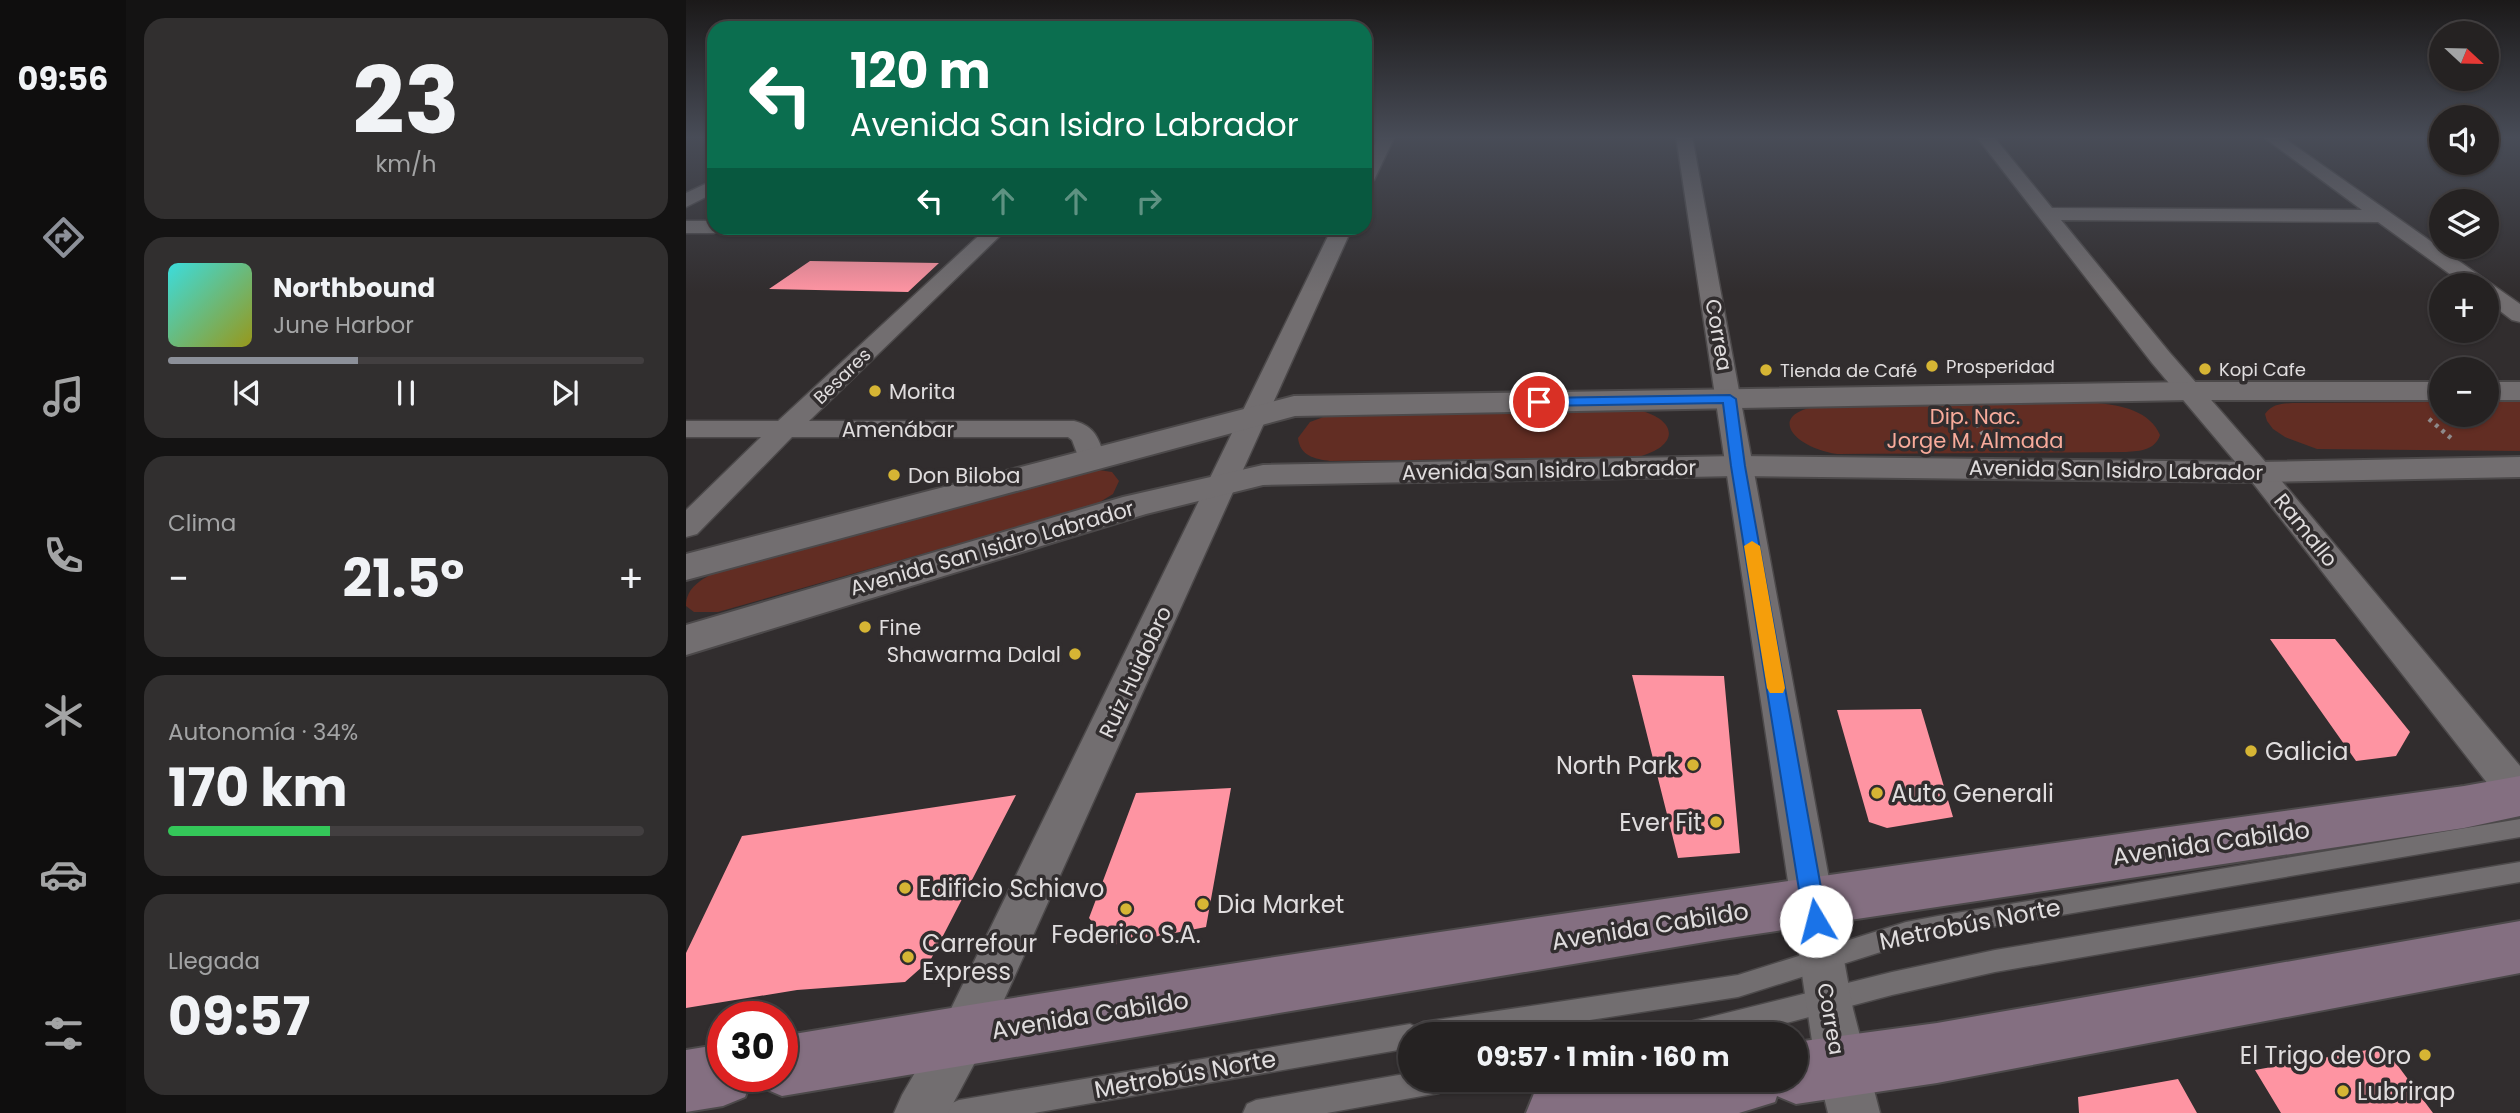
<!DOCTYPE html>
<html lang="es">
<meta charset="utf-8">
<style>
body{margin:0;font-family:Poppins,sans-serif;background:#312f2f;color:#f1f3f6;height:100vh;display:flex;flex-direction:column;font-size:26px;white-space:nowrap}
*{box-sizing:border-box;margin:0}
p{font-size:23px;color:#a3a4a5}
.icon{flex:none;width:38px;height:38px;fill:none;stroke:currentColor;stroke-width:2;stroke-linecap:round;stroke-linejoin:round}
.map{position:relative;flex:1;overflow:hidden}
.sheet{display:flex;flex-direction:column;gap:18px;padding:18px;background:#141313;width:560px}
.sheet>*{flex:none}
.banner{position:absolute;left:21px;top:21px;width:665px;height:214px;border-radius:21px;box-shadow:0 2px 5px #0004,0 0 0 2px #423f40;background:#0b6e4f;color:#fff;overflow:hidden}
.needle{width:46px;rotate:112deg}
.tools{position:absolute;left:1743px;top:21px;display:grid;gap:14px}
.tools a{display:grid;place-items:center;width:70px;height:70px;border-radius:50%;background:#252222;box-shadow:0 2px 5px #0004,0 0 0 2px #423f40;font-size:35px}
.speed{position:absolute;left:21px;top:1001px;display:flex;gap:14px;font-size:35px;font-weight:700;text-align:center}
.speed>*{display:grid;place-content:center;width:91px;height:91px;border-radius:50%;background:#252222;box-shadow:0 2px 5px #0004,0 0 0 2px #423f40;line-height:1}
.speed .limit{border:10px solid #d22;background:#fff;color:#111}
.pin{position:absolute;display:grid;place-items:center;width:60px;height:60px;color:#fff;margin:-30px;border:4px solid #fff;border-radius:50%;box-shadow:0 2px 7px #0007}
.me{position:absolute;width:77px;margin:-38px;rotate:352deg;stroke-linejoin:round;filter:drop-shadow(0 0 5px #0008)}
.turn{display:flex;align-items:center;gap:24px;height:147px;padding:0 28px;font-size:32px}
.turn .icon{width:91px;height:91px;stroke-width:2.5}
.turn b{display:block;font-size:49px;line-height:60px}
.lanes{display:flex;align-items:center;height:66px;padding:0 28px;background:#0003;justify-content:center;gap:35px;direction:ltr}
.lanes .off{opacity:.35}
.big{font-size:52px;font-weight:700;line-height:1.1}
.sheet .card{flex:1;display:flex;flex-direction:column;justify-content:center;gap:10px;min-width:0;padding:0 24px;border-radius:21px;background:#312f2f}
.sheet .dial{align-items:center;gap:0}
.dial b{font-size:91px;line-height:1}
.song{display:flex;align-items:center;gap:21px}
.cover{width:84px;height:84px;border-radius:10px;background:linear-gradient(135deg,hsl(180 70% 55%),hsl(60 70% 35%))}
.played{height:7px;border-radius:4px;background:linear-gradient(90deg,#8c9099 40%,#423f40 40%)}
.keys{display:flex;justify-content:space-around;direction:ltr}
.heat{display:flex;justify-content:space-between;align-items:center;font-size:38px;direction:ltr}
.charge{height:10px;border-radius:5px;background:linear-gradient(90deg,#34c759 34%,#423f40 0)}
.trip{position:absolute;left:712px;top:1022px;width:410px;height:70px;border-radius:35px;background:#252222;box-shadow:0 2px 5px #0004,0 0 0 2px #423f40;font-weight:700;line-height:70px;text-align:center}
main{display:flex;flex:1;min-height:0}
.tabs{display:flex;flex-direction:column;width:126px;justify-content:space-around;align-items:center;background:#0f0e0e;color:#a3a4a5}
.tabs .icon{width:49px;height:49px}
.tabs .on{color:#8c9099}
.tabs b{font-size:32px;color:#f1f3f6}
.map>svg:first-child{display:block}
.green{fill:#622d23}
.building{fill:#fe94a2}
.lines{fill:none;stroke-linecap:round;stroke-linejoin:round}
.service-casing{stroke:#4c494a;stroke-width:3}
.minor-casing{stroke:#4c494a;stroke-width:3}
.tertiary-casing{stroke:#4c494a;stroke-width:4}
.secondary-casing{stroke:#4c494a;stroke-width:4}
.path{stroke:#8e8a8b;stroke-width:4.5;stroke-dasharray:3.5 5;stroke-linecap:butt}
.service{fill:#726e70;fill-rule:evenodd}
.minor{fill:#726e70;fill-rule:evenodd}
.tertiary{fill:#726e70;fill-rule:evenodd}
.secondary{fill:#846f81;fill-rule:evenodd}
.route{fill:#1a73e8;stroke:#114b97;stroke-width:2}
.slow{fill:#f59e0b}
.poi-dot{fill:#d6b534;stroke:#312d2e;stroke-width:2.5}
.labels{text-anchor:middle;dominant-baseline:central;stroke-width:7;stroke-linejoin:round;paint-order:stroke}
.far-poi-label{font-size:18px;fill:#e0ddde;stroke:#312d2e;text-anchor:start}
.far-street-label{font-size:18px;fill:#e0ddde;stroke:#312d2e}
.street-label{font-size:21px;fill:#e0ddde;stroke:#312d2e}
.poi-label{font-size:21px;fill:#e0ddde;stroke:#312d2e;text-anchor:start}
.park-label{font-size:21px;fill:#f8ab9b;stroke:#312d2e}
.near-poi-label{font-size:24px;fill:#e0ddde;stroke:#312d2e;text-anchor:start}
.near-street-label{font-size:24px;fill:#e0ddde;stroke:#312d2e}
</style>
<main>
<nav class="tabs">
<b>09:56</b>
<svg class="icon on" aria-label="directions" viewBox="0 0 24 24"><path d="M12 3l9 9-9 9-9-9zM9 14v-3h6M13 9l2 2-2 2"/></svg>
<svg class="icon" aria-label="music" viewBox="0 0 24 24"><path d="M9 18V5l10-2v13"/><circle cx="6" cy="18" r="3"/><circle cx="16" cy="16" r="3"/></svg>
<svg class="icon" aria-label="phone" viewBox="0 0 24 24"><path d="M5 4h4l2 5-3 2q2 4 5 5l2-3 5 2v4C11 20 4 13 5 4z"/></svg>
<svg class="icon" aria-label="climate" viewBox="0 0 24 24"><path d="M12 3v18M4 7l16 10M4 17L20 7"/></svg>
<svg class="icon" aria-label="car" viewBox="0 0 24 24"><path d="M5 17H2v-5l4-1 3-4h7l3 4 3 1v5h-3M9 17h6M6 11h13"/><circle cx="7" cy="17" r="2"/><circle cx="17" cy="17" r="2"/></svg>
<svg class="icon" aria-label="filters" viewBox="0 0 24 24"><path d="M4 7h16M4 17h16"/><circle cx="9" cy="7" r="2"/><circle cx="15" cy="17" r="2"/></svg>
</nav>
<section class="sheet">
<div class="card dial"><b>23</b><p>km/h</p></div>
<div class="card">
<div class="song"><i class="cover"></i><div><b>Northbound</b><p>June Harbor</p></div></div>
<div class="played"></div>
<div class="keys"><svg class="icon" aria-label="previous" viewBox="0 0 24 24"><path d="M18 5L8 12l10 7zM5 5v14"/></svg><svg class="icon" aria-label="pause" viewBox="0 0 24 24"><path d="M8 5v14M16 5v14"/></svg><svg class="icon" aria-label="next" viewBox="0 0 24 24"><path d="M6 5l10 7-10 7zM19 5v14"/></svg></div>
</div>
<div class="card"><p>Clima</p>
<div class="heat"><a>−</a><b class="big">21.5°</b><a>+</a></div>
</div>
<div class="card"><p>Autonomía · 34%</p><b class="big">170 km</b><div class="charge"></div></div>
<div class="card"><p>Llegada</p><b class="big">09:57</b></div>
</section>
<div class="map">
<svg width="1834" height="1113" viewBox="0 0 1834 1113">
<rect width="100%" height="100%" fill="#312d2e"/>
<!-- green -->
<path class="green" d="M1801,401L1834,402V451L1631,449L1599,437L1587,429L1581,421L1579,414C1586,404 1595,404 1606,403L1755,402V415H1801Z
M1411,403C1435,405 1464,411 1474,435C1469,450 1455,451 1440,452L1151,454C1105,447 1077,411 1141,405Z
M953,410C994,421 992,447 952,457L644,461C629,459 614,456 612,438L624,422L651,412Z
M406,469L426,472L433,481L427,494L409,505L32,612H8L0,606C0,587 16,579 32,571Z"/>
<!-- building -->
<path class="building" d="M124,261L253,263L222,292L83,289Z
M1584,639H1649L1724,732L1710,756L1670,761Z
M946,675L1038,676L1054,853L992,858Z
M1235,709L1267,817L1201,828L1183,822L1151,710Z
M545,788L520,927L426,945L403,918L450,793Z
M330,795L245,959L219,982L111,990L0,1008V953L56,836Z
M1698,1047L1747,1113H1595L1569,1070Z
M1492,1079L1511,1113H1393L1392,1097Z"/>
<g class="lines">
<defs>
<path id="service" d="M1834,819V837L1252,936L1220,944L1052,997L814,1034H724V1048L348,1113H260L264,1104L273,1100L724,1024L728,1026L737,1022L1052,975L1220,922L1252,916Z
M1834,862V882L1309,972L1206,995L1059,1034H992L995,1025L1004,1022L1206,972L1309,950Z
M724,1073V1080H766L762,1089L753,1093L641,1113H557L561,1104L570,1100Z"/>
<path id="minor" d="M693,136H709L688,180L679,185V163Z
M990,136H1006L1167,1009L1194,1113H1142L1129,1061Z
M1290,136H1307L1366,208L1676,210L1576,136H1595L1834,304V322L1826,320L1801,301V285H1779L1692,222L1375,220L1484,353L1583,466L1834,766V812L1820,807L1563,478L1466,363Z
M28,180V193L0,207V193Z
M0,221H28V228H38L28,233H0Z
M301,228H322L123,421H388C409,426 413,439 419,458L415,464L405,466L395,464L386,440L382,437H106L11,534L0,537V510L75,437H0V421H92Z
M646,228H666L294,1053L262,1113H208L216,1095L260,1019Z"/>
<path id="tertiary" d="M1504,382H1755V400H1504L609,416L0,580V554L608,396Z
M1801,382H1834V400H1801Z
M1052,456L1573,462L1834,457V477L1573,482L1052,476L577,485L460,514L0,655V625L437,497L577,465Z"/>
<path id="secondary" d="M1834,776V816L1778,828L1037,939L96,1096L75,1087L70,1076H96V1036C655,942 1217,864 1778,786Z
M1834,921V973L1251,1083L1110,1104L1091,1096L1089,1102L1053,1113H840L849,1091L871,1082L1110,1080V1042L1251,1023Z
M37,1044V1076H67L59,1097L37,1106L0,1112V1050Z"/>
</defs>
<!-- service casing -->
<use href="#service" class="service-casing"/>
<!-- minor casing -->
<use href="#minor" class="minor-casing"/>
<!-- tertiary casing -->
<use href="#tertiary" class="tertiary-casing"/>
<!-- secondary casing -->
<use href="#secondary" class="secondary-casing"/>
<!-- path -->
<path class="path" d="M1743,419L1766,439
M1291,424L1300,440"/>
<!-- service -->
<use href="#service" class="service"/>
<!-- minor -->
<use href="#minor" class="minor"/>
<!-- tertiary -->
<use href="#tertiary" class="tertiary"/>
<!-- secondary -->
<use href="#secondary" class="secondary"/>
</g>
<!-- sky -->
<linearGradient id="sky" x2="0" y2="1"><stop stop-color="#1b1919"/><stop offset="0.47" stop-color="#484c57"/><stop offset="1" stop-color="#484c57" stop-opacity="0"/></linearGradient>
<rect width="1834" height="292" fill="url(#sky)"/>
<!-- route -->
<path class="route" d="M1044,395L1050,399L1059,466L1141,921L1138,929L1130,932L1122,929L1118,921L1045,466L1037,403L853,406L847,402L853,398Z"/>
<!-- slow -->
<path class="slow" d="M1066,541L1074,546L1099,688L1097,693H1084L1081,688L1058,546Z"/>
<!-- markers -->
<g class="poi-dot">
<circle cx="1246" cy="366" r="7"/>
<circle cx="1519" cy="369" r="7"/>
<circle cx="1080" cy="370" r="7"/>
<circle cx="189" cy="391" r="7"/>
<circle cx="208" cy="475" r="7"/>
<circle cx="179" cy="627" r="7"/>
<circle cx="389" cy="654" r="7"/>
<circle cx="1565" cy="751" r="7"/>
<circle cx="1007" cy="765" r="7"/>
<circle cx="1191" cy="793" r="7"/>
<circle cx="1030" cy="822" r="7"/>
<circle cx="219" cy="888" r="7"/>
<circle cx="517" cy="904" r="7"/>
<circle cx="440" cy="909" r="7"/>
<circle cx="222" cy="957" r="7"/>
<circle cx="1739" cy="1055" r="7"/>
<circle cx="1657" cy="1091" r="7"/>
</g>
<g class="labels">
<!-- far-poi labels -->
<g class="far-poi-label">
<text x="1260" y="366">Prosperidad</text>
<text x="1533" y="369">Kopi Cafe</text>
<text x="1094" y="370">Tienda de Café</text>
</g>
<!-- far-street labels -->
<g class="far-street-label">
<text transform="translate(156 376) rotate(-44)">Besares</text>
</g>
<!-- street labels -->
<g class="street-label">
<text transform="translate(1033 335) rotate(80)">Correa</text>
<text x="212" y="429">Amenábar</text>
<text transform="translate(863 470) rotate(-1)">Avenida San Isidro Labrador</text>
<text transform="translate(1430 470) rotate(1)">Avenida San Isidro Labrador</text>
<text transform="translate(1620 530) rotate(51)">Ramallo</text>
<text transform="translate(306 548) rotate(-16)">Avenida San Isidro Labrador</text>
<text transform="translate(449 672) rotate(-65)">Ruiz Huidobro</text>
<text transform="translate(1145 1019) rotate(80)">Correa</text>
</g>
<!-- poi labels -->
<g class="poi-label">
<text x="203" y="391">Morita</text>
<text x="222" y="475">Don Biloba</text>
<text x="193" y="627">Fine</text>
<text x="375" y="654" text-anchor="end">Shawarma Dalal</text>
</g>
<!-- park labels -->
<g class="park-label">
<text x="1289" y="416">Dip. Nac.<tspan x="1289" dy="24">Jorge M. Almada</tspan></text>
</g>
<!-- near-poi labels -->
<g class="near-poi-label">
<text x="1579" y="751">Galicia</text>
<text x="993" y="765" text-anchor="end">North Park</text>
<text x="1205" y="793">Auto Generali</text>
<text x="1016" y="822" text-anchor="end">Ever Fit</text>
<text x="233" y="888">Edificio Schiavo</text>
<text x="531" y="904">Dia Market</text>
<text x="440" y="934" text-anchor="middle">Federico S.A.</text>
<text x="236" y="943">Carrefour<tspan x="236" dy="28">Express</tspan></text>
<text x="1725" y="1055" text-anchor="end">El Trigo de Oro</text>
<text x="1671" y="1091">Lubrirap</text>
</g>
<!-- near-street labels -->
<g class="near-street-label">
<text transform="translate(1525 843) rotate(-8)">Avenida Cabildo</text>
<text transform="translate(1284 924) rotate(-11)">Metrobús Norte</text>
<text transform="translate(964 926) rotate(-9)">Avenida Cabildo</text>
<text transform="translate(404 1015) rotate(-9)">Avenida Cabildo</text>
<text transform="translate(499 1074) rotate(-10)">Metrobús Norte</text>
</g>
</g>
</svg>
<div class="tools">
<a><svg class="needle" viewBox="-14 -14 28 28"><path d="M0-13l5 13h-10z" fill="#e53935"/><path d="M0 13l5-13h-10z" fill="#a3a4a5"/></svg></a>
<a><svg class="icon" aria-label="sound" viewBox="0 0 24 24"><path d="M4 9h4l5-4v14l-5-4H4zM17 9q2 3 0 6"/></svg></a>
<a><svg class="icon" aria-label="layers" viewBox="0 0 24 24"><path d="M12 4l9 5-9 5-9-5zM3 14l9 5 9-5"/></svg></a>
<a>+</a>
<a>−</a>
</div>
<div class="speed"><div class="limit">30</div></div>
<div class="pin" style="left:853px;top:402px;background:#d93025"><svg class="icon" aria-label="arrive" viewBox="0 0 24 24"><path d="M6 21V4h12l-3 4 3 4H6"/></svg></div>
<svg class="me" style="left:1130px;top:921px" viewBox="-20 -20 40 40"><circle r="19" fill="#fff"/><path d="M0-13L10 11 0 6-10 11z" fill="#1a73e8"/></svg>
<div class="trip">09:57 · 1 min · 160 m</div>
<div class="banner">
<div class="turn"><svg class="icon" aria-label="left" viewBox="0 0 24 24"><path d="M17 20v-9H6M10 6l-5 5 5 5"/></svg><div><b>120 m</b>Avenida San Isidro Labrador</div></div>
<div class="lanes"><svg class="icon" aria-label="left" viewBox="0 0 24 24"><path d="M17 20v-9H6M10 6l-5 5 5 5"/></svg><svg class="icon off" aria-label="ahead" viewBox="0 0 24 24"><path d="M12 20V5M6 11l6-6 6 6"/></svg><svg class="icon off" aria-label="ahead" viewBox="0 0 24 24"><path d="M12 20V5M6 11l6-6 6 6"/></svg><svg class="icon off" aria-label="right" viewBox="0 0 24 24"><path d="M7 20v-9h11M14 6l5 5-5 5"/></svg></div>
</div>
</div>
</main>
